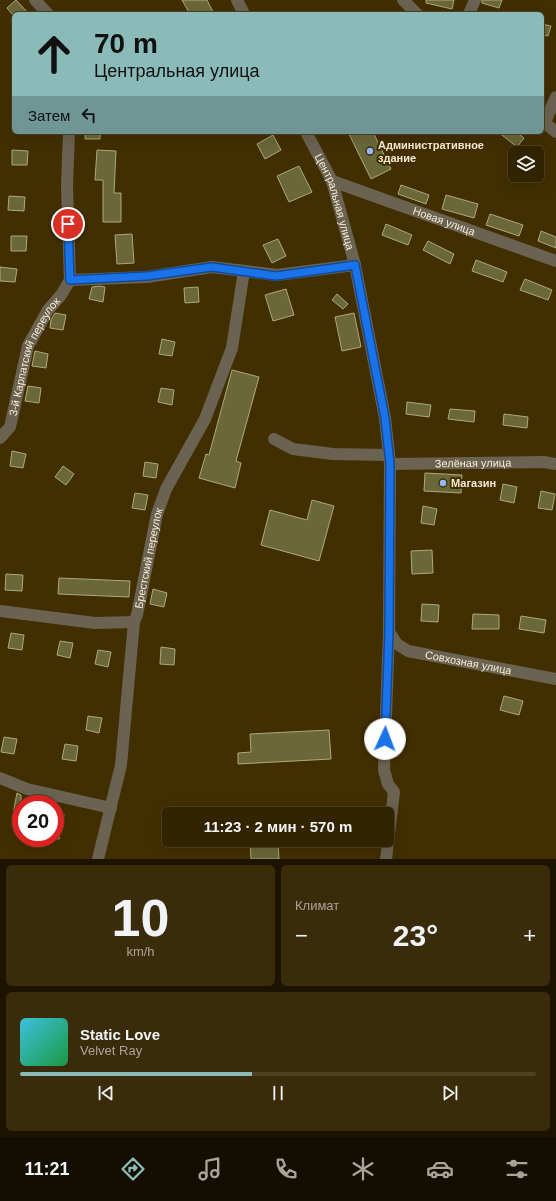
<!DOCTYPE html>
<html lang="ru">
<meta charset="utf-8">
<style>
body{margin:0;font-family:Helvetica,sans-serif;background:#3a2b0b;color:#f1f3f6;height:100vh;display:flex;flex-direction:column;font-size:15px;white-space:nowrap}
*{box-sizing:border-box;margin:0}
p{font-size:13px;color:#a8a499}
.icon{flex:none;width:22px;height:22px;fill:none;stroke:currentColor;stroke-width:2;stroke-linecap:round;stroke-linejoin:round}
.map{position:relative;height:859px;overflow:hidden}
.side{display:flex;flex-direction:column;gap:6px;padding:6px;background:#1c1301;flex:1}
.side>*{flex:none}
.hud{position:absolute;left:12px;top:12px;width:532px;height:122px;border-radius:6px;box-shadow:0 4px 16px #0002,0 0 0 1px #4d4023;background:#8bbbb9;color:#111;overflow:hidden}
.fabs{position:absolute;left:508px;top:146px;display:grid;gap:8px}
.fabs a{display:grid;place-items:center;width:36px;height:36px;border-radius:6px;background:#322301;box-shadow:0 4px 16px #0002,0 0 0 1px #4d4023;font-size:20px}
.speed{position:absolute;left:12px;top:795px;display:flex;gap:8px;font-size:20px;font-weight:700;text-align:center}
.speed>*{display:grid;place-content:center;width:52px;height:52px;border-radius:50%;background:#322301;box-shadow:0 4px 16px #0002,0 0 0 1px #4d4023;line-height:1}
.speed .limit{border:6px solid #d22;background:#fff;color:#111}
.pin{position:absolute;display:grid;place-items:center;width:34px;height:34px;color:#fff;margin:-17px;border:2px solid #fff;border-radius:50%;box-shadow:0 1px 4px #0007}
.me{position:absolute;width:44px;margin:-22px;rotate:2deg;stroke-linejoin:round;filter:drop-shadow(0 0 3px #0008)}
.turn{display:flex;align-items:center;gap:14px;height:84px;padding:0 16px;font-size:18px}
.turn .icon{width:52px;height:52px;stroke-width:2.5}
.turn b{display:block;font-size:28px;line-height:34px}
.then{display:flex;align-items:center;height:38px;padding:0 16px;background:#0003;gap:8px;font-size:15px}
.big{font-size:30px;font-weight:700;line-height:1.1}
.side .widget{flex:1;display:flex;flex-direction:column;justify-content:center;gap:6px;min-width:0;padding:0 14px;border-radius:6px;background:#3a2b0b}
.side .dial{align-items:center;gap:0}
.dial b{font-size:52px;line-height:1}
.song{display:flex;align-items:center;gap:12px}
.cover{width:48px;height:48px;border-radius:6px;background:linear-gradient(135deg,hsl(190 70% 55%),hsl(140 70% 35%))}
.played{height:4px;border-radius:2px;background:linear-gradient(90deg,#8bbbb9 45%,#4d4023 45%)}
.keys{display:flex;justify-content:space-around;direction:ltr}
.heat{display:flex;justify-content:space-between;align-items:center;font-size:22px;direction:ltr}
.side .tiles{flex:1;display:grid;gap:6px;grid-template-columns:1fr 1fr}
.widget:last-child{grid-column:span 2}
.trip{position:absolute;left:162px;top:807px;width:232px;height:40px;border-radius:6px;background:#322301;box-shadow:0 4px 16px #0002,0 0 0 1px #4d4023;font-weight:700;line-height:40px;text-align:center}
.dock{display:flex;height:64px;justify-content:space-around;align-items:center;background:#140e00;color:#a8a499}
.dock .icon{width:28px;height:28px}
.dock .on{color:#8bbbb9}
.dock b{font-size:18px;color:#f1f3f6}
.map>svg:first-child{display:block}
.building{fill:#6a6739;stroke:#adaa7a}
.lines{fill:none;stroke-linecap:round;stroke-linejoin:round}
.minor{stroke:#6b6351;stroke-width:12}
.route-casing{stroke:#114b97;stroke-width:10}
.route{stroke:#1a73e8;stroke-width:7}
.poi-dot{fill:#95b6fd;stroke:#422f01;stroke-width:1.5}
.labels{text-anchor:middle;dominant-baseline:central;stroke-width:4;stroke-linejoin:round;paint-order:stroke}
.poi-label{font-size:11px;font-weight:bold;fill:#f6ebd4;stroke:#422f01;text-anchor:start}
.street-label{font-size:11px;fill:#f6ebd4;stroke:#422f01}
</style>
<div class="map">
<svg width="556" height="859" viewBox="0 0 556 859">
<rect width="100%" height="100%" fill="#422f01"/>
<!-- building -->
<path class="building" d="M16,0L29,14H12L7,8Z
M182,0H207L214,14H190Z
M426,0H454L452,9L426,3Z
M482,0H502L499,8L482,3Z
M542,24L551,26L548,36L542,35Z
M85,132H100V139H85Z
M348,132H373L391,169L371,179Z
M498,132H516L524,138L517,147Z
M273,135L281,150L265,159L257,144Z
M12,150L28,151L27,165H12Z
M97,150L116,151L114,193H121V222H103V180H95Z
M299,166L312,192L289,202L277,176Z
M401,185L429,195L426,204L398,194Z
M446,195L478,204L474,218L442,209Z
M9,196L25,197L24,211L8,210Z
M490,214L523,225L519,236L486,225Z
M386,224L412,235L408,245L382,235Z
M541,231L556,237V248L538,241Z
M132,234L134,263L117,264L115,235Z
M11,236H27L26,251H11Z
M278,239L286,256L272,263L263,245Z
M428,241L454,254L450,264L423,250Z
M476,260L507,272L503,282L472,271Z
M0,267L17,269L15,282L0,281Z
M525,279L552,290L548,300L520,290Z
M100,286L105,287L103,302L89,299L92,287Z
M198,287L199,302L185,303L184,288Z
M286,289L294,315L273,321L265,295Z
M337,294L348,304L343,309L332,300Z
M55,313L66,315L63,330L50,328L51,320Z
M354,313L361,347L342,351L335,317Z
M162,339L175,342L172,356L159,354Z
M35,351L48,354L46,368L32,366Z
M232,370L259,377L236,461L241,463L235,488L199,478L206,454L209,455Z
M28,386L41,388L39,403L25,401Z
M161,388L174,390L172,405L158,402Z
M407,402L431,405L429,417L406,414Z
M450,409L475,411L474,422L448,419Z
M504,414L528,417L527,428L503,425Z
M12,451L26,454L23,468L10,466Z
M145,462L158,464L156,478L143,476Z
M63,466L74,474L66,485L55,477Z
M425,473L462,475L461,493L424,491Z
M503,484L517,487L514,503L500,500Z
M541,491L555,494L552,510L538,508Z
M135,493L148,495L145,510L132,508Z
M312,500L334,506L319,561L261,545L270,510L307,520Z
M423,506L437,509L434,525L421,523Z
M432,550L433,573L412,574L411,551Z
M6,574L23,575L22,591L5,590Z
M59,578L130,581L129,597L58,594Z
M153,589L167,593L164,607L150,604Z
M422,604L439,605L438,622L421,621Z
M473,614L499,615V629H472Z
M521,616L546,620L544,633L519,629Z
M11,633L24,635L22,650L8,648Z
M60,641L73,643L70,658L57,655Z
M161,647L175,649L174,665L160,664Z
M98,650L111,652L108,667L95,664Z
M504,696L523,701L519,715L500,710Z
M88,716L102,718L99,733L86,730Z
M329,730L331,759L238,764V753L251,752L250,734Z
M4,737L17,739L14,754L1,752Z
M65,744L78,746L76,761L62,759Z
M17,793L21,795V821L12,819Z
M55,812L64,814L59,839H55Z
M250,840H278L279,859H251Z"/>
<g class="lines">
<!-- minor -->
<g class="minor">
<path d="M35,0L48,14"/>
<path d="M237,0L244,14"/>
<path d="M403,0L417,14"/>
<path d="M469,14L475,0"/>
<path d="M542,121L556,132"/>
<path d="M545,122L556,97"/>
<path id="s1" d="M306,132L332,181L355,265L385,418L390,464L389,632L384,770L388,784L394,792L386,859"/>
<path id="s2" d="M332,181L556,261"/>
<path d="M70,280L147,277L212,267L277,275L355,265"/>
<path id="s3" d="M0,438L10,427L28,346L48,310L61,295L70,280L67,186L69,132"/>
<path d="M274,439L293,449L333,454L389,455"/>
<path id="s4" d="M390,464L544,462L556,464"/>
<path d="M0,611L95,623L134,622"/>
<path id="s5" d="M389,632L397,644L408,651L556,679"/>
<path d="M0,778L27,789L111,808"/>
<path id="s6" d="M98,859L121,765L134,622L137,615L157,514L166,489L205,419L232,348L244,271"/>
</g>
</g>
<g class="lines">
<defs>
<path id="route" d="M68,224L70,280L147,276L212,267L276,276L355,265L385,418L390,464L389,632L385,739"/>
</defs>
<!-- route casing -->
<use href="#route" class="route-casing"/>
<!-- route -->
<use href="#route" class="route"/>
</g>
<!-- markers -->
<g class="poi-dot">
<circle cx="370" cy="151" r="4"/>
<circle cx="443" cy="483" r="4"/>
</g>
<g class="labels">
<!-- poi labels -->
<g class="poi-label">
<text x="378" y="145">Административное<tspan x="378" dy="13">здание</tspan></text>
<text x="451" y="483">Магазин</text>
</g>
<!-- street labels -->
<g class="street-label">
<text stroke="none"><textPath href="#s1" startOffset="76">Центральная улица</textPath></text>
<text stroke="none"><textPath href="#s2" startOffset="119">Новая улица</textPath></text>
<text stroke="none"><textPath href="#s3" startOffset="90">3-й Карпатский переулок</textPath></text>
<text stroke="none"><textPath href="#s4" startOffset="83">Зелёная улица</textPath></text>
<text stroke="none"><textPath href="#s6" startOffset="306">Брестский переулок</textPath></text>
<text stroke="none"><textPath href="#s5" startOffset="89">Совхозная улица</textPath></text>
</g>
</g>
</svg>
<div class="fabs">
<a><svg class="icon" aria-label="layers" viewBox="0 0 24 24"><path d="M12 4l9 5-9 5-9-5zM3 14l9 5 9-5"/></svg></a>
</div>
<div class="speed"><div class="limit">20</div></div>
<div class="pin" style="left:68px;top:224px;background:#d93025"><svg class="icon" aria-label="arrive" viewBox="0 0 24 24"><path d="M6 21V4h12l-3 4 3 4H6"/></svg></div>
<svg class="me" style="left:385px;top:739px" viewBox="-20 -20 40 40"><circle r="19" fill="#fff"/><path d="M0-13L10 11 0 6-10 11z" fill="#1a73e8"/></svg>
<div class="trip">11:23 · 2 мин · 570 m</div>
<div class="hud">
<div class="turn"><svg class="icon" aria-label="ahead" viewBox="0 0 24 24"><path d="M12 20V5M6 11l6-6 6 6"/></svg><div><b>70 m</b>Центральная улица</div></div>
<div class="then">Затем<svg class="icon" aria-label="left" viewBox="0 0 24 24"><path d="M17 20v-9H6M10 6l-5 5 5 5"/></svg></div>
</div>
</div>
<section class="side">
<div class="tiles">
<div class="widget dial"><b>10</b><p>km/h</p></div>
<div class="widget"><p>Климат</p>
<div class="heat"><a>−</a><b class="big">23°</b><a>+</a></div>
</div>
<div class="widget">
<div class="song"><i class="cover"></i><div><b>Static Love</b><p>Velvet Ray</p></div></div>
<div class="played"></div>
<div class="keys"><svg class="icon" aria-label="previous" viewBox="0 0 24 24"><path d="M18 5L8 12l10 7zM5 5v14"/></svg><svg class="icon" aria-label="pause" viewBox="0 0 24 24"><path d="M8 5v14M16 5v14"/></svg><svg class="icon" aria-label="next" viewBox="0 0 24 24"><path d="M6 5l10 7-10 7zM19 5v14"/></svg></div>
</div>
</div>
</section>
<nav class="dock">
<b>11:21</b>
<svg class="icon on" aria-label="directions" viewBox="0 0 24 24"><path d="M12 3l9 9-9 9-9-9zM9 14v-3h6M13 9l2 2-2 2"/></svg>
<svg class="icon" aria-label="music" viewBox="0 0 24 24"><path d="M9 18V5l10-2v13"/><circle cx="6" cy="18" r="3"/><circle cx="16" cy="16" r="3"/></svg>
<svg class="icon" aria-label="phone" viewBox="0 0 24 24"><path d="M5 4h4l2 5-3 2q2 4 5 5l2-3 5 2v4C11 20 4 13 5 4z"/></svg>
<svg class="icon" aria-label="climate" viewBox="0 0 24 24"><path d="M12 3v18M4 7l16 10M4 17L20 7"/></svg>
<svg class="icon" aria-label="car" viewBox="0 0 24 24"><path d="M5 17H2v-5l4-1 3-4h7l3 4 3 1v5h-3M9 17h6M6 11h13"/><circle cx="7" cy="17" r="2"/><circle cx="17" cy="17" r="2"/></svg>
<svg class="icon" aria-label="filters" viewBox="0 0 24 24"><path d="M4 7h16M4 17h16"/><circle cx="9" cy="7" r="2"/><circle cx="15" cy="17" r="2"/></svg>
</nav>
